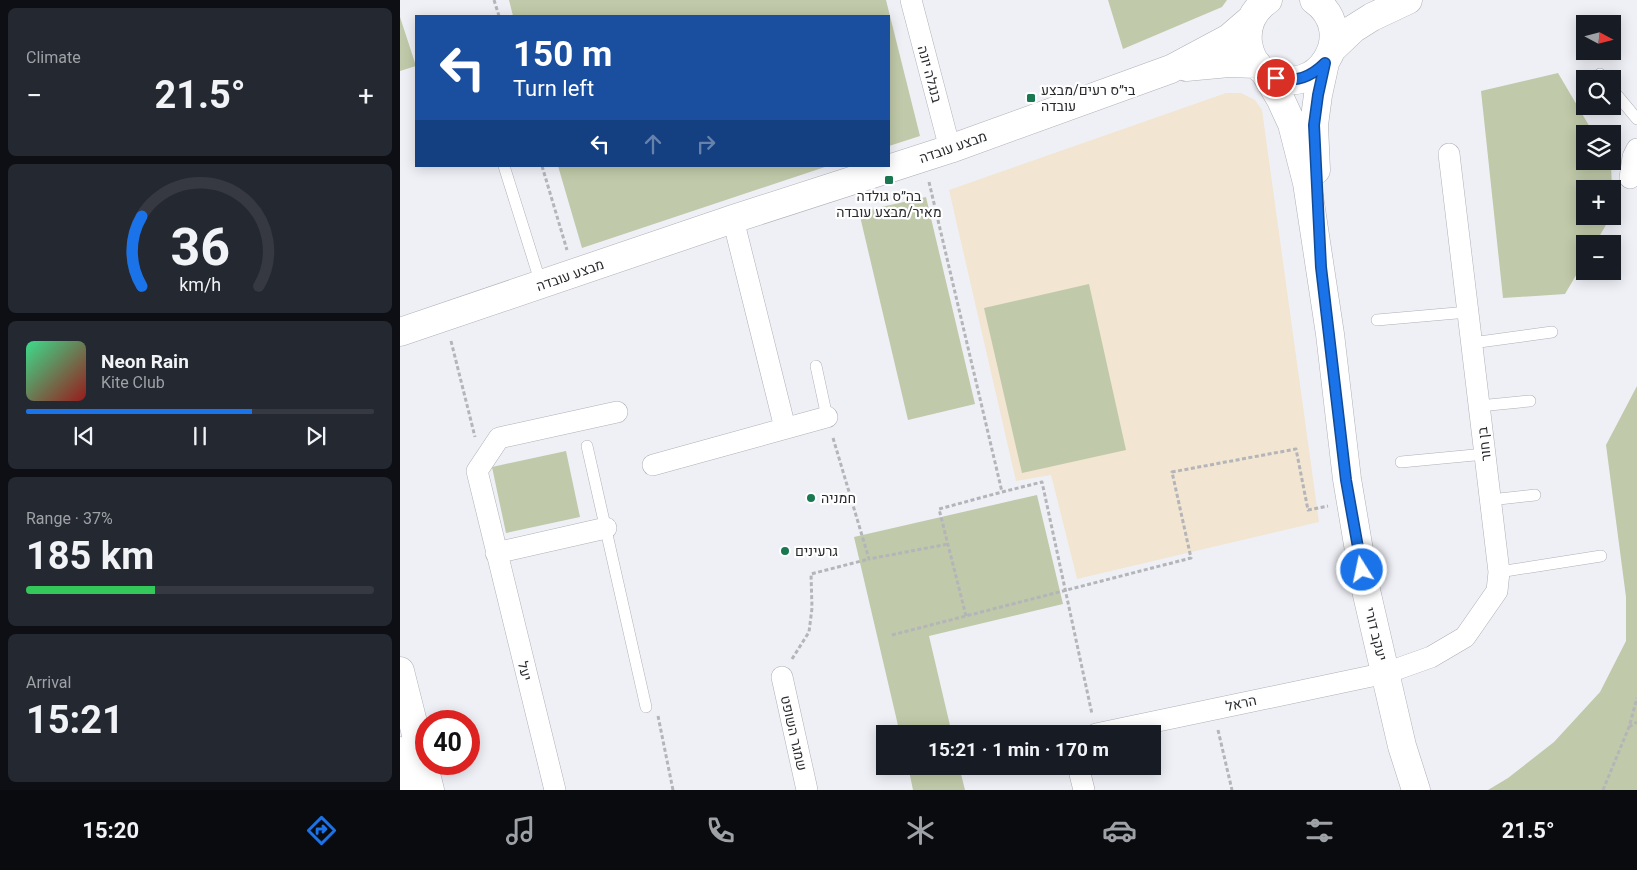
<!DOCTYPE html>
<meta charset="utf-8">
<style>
body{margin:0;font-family:Roboto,Heebo,sans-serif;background:#242831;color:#f1f3f6;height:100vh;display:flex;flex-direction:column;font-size:19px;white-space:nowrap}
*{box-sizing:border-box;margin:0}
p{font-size:16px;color:#9ea1a6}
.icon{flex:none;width:28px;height:28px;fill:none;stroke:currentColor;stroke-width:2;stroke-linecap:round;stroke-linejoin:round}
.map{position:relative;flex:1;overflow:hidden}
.details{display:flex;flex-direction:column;gap:8px;padding:8px;background:#0d0f14;width:400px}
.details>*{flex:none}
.top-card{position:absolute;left:15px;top:15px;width:475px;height:152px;border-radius:0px;box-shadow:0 2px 12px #0003;background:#1a4fa0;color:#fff;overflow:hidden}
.needle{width:32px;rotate:97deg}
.controls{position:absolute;left:1176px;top:15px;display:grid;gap:10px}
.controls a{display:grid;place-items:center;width:45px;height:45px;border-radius:0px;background:#171b24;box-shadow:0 2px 12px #0003;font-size:25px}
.speed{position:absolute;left:15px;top:710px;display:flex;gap:10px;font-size:25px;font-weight:700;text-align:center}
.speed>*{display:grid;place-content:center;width:65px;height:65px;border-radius:50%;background:#171b24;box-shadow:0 2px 12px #0003;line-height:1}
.speed .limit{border:8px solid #d22;background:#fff;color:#111}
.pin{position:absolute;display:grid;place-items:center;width:42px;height:42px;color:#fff;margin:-21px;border:2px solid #fff;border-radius:50%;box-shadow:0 1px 5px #0007}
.me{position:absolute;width:55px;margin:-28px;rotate:350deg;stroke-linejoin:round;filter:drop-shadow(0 0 4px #0008)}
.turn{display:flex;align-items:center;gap:18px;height:105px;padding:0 15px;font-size:22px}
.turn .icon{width:65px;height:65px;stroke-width:2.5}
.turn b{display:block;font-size:35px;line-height:42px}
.lanes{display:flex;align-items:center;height:48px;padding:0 15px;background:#0003;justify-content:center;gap:25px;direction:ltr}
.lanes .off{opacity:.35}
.big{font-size:38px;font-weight:700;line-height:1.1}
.details .card{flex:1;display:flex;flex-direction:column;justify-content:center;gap:8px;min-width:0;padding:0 18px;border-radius:8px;background:#242831}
.details .dial{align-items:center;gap:0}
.dial svg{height:130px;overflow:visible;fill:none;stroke:#363941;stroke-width:7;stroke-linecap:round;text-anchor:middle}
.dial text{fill:#f1f3f6;stroke:none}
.song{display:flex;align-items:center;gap:15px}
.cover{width:60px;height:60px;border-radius:8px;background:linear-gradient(135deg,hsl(150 70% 55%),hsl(0 70% 35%))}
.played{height:5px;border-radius:2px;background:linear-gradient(90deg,#1a73e8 65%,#363941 65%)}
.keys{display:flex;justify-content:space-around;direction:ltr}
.heat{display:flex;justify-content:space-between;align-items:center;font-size:28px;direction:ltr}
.charge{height:8px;border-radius:4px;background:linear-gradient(90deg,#34c759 37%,#363941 0)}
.trip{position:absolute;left:476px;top:725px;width:285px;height:50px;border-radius:0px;background:#171b24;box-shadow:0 2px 12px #0003;font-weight:700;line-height:50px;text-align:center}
.tab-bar{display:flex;height:80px;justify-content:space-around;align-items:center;background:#090b0e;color:#9ea1a6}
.tab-bar .icon{width:35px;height:35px}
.tab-bar .current{color:#1a73e8}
.tab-bar b{font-size:22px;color:#f1f3f6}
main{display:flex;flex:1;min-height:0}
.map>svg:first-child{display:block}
.education{fill:#f2e5d1}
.green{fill:#c0c9a9}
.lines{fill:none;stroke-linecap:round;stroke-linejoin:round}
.lane-casing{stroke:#aeb0b5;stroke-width:12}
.street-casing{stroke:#aeb0b5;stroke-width:22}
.secondary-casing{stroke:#aeb0b5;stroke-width:29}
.path{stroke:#b4b5b9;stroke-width:3;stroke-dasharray:4 2.5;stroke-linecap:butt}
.lane{stroke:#fff;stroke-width:11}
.street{stroke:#fff;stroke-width:21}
.secondary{stroke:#fff;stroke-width:28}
.route-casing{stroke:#114b97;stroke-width:12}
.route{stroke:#1a73e8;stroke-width:9}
.poi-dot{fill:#19784f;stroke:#fefeff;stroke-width:2}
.labels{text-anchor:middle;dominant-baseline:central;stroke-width:4.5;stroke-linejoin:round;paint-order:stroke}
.street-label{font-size:14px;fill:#2a2b2d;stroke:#fefeff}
.poi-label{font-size:14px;fill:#2a2b2d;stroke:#fefeff;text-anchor:start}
</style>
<main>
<section class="details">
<div class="card"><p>Climate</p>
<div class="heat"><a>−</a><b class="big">21.5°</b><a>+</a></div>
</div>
<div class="card dial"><svg viewBox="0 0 100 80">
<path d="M14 69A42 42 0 1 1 86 69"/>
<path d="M14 69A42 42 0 0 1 14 26" stroke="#1a73e8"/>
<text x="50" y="56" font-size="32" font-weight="700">36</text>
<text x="50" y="72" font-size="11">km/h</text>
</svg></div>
<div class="card">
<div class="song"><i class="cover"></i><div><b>Neon Rain</b><p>Kite Club</p></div></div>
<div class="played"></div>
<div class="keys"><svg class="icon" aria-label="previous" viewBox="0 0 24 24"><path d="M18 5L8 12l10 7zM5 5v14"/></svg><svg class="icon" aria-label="pause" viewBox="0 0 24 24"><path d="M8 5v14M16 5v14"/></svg><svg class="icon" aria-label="next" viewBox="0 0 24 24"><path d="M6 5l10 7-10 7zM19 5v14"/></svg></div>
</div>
<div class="card"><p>Range · 37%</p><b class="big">185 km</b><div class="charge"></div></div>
<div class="card"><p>Arrival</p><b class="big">15:21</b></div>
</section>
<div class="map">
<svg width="1237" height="790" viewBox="0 0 1237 790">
<rect width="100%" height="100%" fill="#eff0f6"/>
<!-- education -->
<path class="education" d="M826,93H841L855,100L862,110L919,522L677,579L651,475L616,481L549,190Z"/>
<!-- green -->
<path class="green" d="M109,0H486L520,136L489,146V16H113Z
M708,0H827L822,7L723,49Z
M0,17L16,66L0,71Z
M1158,73L1194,134H1185V161H1210L1211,163L1212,189H1185V216H1211L1195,244H1185V260L1165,294L1103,298L1081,91Z
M158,166H428L182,248Z
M526,197L575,404L508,420L459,212Z
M689,284L726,450L622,473L584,308Z
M1237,386V790H1088L1108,778L1154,742L1200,692L1226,641V597L1206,445Z
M166,451L180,517L106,533L92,467Z
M637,495L663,604L529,636L552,734H500L454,537Z
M508,766H559L565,790H513Z"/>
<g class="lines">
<defs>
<path id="lane" d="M1200,74L1204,79
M1212,89L1237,119
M104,166L141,284
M977,320L1068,312
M1072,343L1152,332
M416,366L427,417
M1079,406L1130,401
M187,446L246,707
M1001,462L1085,454
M1090,500L1135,495
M1099,572L1201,556"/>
<path id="street" d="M511,0L550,149
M1230,178L1233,157L1237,149
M333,219L385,428
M253,465L427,417
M96,553L206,528
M382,677L407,790
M696,734L986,673L1031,657L1065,637L1097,591L1099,572L1049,154
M678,766L684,790
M155,790L77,471L99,438L217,412"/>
<path id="secondary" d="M868,0C853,10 846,25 848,43C850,56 857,68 868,74C917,102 960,32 914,0
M932,49L953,29L972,17L1008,0
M786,67L829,63L857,64
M864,71L880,98L892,124L907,183L930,334L947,479L965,586L1002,746L1016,790
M916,170L914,125L918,95L925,63
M0,332L333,219L550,149L771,69L829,38L851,19
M0,671L30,790
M0,751L10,790"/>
</defs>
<!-- lane casing -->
<use href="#lane" class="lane-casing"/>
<!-- street casing -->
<use href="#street" class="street-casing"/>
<!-- secondary casing -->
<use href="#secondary" class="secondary-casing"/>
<!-- path -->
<path class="path" d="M94,0L99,16
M142,166L167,250
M529,182L602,492L642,482L692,714
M51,341L75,437
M433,438L469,559L548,544
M566,616L539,509L602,492
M492,635L791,558L772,472L896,449L908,510L928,506
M392,659L409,632L412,608L411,574L469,559
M258,716L273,790
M1229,727L1237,722
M818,730L832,790
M1203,790L1229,727L1237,698"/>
<!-- lane -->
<use href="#lane" class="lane"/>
<!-- street -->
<use href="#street" class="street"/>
<!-- secondary -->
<use href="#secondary" class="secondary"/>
</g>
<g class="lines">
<defs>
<path id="route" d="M876,78C896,83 911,77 925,63L918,95L914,125L921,267L946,480L962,570"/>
</defs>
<!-- route casing -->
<use href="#route" class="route-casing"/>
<!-- route -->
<use href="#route" class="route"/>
</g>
<!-- markers -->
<g class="poi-dot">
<rect x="626" y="93" width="10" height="10" rx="2.5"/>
<rect x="484" y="175" width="10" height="10" rx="2.5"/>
<circle cx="411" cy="498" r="5"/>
<circle cx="385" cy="551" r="5"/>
</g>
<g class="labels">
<!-- street labels -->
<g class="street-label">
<text transform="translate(530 74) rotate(75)">בנגלה יונה</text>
<text transform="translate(553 147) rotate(-19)">מבצע עובדה</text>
<text transform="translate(170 275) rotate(-19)">מבצע עובדה</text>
<text transform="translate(1084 444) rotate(-97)">בן חור</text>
<text transform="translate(976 634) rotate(76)">יעקב דורי</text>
<text transform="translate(125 671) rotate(76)">יעל</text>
<text transform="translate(841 703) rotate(-12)">הראל</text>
<text transform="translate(394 733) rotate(77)">שמגר השופט</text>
</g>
<!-- poi labels -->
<g class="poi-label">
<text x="641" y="90">בי״ס רעים/מבצע<tspan x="641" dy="16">עובדה</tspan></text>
<text x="489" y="196" text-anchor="middle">בה״ס גולדה<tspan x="489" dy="16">מאיר/מבצע עובדה</tspan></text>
<text x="421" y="498">חמניה</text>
<text x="395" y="551">גרעינים</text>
</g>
</g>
</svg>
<div class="controls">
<a><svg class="needle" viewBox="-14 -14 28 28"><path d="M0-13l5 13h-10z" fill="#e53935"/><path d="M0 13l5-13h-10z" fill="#9ea1a6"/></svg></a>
<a><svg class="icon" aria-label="search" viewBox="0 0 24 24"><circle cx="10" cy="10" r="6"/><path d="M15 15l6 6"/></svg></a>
<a><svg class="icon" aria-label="layers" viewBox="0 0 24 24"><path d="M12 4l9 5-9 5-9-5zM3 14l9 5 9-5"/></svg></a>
<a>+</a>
<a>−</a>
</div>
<div class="speed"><div class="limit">40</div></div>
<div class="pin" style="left:876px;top:78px;background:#d93025"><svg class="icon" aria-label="arrive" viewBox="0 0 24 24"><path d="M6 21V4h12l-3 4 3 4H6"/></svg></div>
<svg class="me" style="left:962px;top:570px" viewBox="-20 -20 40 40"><circle r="17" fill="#1a73e8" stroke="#fff" stroke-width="3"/><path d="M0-11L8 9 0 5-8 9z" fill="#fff"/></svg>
<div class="trip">15:21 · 1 min · 170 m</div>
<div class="top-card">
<div class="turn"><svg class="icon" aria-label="left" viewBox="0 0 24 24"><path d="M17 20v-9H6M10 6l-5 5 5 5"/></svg><div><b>150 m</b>Turn left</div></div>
<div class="lanes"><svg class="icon" aria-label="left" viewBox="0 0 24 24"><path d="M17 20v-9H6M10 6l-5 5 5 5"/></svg><svg class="icon off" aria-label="ahead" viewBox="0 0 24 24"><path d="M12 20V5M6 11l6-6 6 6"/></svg><svg class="icon off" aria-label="right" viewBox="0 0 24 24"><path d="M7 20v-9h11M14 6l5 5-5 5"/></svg></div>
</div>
</div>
</main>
<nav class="tab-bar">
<b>15:20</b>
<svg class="icon current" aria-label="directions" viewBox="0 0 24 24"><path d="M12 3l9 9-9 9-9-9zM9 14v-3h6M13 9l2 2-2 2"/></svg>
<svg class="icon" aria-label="music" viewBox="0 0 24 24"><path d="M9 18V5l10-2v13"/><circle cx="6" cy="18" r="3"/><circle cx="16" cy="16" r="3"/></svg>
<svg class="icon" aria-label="phone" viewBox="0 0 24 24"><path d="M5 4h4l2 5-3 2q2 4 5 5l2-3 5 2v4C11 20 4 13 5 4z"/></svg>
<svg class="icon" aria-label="climate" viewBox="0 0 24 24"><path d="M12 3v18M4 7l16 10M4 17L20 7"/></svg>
<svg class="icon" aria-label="car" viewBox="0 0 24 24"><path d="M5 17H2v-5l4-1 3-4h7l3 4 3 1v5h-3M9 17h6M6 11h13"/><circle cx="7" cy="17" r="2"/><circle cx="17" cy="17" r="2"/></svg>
<svg class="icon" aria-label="filters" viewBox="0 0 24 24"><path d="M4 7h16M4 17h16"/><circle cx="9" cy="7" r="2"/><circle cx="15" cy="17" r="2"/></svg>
<b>21.5°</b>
</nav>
